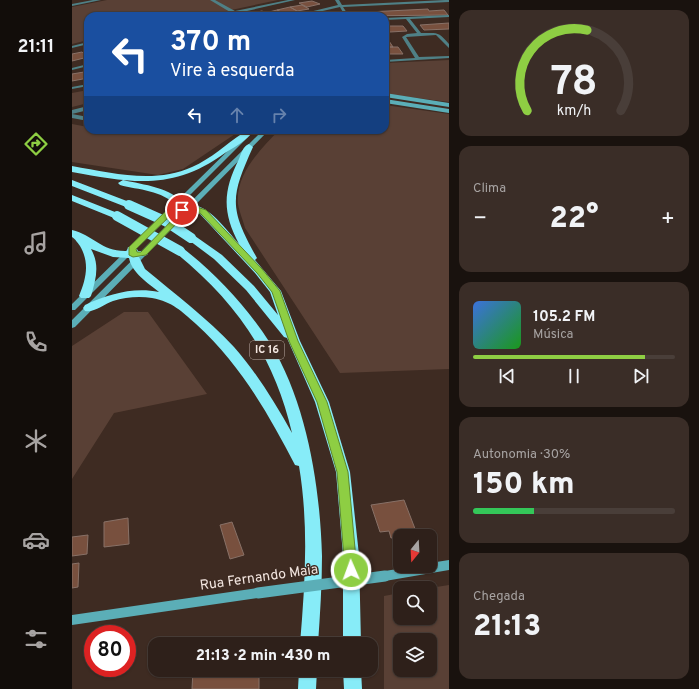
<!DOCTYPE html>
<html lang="pt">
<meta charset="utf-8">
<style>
body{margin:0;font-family:Overpass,sans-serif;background:#3a2d27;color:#f1f3f6;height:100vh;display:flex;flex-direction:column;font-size:15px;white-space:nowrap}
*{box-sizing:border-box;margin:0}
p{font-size:13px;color:#a7a3a2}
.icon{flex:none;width:22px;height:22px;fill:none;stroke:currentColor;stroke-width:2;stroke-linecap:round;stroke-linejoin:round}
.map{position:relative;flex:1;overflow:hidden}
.side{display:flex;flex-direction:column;gap:10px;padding:10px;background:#19120e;width:250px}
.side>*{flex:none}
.banner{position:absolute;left:12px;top:12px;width:305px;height:122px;border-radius:12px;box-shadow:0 1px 3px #0004,0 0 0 1px #493e39;background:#1a4fa0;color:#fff;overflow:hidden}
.needle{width:26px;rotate:198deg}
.buttons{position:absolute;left:321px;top:529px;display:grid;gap:8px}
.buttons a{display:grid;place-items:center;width:44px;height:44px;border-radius:8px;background:#2e201a;box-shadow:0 1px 3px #0004,0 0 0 1px #493e39;font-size:20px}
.speed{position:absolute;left:12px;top:625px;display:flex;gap:8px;font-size:20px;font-weight:700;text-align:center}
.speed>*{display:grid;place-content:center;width:52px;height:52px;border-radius:50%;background:#2e201a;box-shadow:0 1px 3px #0004,0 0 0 1px #493e39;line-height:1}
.speed .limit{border:6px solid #d22;background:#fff;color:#111}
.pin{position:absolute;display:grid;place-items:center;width:34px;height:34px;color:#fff;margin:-17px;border:2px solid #fff;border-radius:50%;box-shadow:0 1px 4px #0007}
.me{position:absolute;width:44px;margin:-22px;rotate:358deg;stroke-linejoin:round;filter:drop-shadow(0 0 3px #0008)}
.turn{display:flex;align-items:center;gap:14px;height:84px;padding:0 20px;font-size:18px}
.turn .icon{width:52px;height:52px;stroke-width:2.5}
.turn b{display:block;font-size:28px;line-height:34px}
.lanes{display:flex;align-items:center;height:38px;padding:0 20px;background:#0003;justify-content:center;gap:20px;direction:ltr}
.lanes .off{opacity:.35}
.big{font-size:30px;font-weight:800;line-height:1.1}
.side .card{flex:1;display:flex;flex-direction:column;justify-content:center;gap:6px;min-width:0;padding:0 14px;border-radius:12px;background:#3a2d27}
.side .dial{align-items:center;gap:0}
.dial svg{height:104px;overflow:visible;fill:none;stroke:#493e39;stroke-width:7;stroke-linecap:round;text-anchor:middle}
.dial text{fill:#f1f3f6;stroke:none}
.song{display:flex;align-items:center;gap:12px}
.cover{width:48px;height:48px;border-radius:6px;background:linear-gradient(135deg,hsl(220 70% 55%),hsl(120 70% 35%))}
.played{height:4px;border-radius:2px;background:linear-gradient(90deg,#8ece43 85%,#493e39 85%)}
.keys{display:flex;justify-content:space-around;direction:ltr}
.heat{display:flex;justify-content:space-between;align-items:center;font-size:22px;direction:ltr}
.charge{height:6px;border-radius:3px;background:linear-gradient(90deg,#34c759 30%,#493e39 0)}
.trip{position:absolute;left:76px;top:637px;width:230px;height:40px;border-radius:12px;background:#2e201a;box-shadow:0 1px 3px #0004,0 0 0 1px #493e39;font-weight:800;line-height:40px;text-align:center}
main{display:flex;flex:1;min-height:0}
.tab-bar{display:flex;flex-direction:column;width:72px;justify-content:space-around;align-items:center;background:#120d0a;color:#a7a3a2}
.tab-bar .icon{width:28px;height:28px}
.tab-bar .selected{color:#8ece43}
.tab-bar b{font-size:18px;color:#f1f3f6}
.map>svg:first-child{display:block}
.green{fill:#594035;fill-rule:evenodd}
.building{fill:#78503e;stroke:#887167}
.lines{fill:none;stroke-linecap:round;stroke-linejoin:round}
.street{fill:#4f8086;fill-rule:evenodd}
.secondary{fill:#5baeb7;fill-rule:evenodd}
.highway{fill:#87ecf8;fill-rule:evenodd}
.secondary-bridge{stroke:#5baeb7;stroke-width:11}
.highway-bridge{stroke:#87ecf8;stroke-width:10}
.route{fill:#8ece43;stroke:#5c862c;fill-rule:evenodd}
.labels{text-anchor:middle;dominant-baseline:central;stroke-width:3;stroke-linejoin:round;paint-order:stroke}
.shield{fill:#3e2b22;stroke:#bcada6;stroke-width:1}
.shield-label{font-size:11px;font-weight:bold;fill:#f2e5df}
.near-street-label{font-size:14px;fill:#f2e5df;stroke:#3e2b22}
</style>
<main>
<nav class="tab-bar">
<b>21:11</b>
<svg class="icon selected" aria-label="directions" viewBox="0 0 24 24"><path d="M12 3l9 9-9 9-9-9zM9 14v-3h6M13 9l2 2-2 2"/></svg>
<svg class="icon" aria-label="music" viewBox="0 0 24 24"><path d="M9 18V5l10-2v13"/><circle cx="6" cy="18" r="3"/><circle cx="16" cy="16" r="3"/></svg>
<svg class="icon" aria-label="phone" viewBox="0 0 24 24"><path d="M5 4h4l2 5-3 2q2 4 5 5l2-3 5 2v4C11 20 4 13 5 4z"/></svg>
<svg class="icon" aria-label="climate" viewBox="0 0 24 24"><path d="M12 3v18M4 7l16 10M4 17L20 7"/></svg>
<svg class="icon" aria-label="car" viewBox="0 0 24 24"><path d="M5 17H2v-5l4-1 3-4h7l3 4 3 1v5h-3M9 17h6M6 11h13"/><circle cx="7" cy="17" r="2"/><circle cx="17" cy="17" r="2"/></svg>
<svg class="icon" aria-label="filters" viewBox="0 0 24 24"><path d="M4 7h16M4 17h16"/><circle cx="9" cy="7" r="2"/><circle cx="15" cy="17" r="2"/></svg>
</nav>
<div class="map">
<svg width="377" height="689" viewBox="0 0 377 689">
<rect width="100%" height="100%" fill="#3e2b22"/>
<!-- green -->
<path class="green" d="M35,0H206L131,16H16V40L0,44V7Z
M377,60V102L313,94V63Z
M16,90V103L0,107V93Z
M313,105L377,114V369L268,373L173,228C171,220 167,211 166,204C163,174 189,149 207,130H313Z
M0,124L16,127V130L48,132L55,130H169L111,169L86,175L0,162Z
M52,312H76L135,394L42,413L0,479V346Z
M377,585V689H312V596L328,593V618H358V588ZM328,640H358V670H328Z"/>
<!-- building -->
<path class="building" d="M240,1L248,4L235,7L227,3Z
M230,5L237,9L225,11L218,7Z
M218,7L225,11L213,14L205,10Z
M356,9L357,11L372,10L376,15L282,16L281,14H298L296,12Z
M205,10L213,14L199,16L193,13Z
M190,11L198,15L179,16L176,14Z
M377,23V29L352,30L348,25Z
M314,26H331L335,31L318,32Z
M313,41H317L321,47H313Z
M313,47H326L331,54H316Z
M10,52L16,57L0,61V54Z
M12,72L16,76V78L0,81V74Z
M332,500L345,534L319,538L317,531L308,532L299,505Z
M56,518L57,544L32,547V522Z
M160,522L172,555L158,559L148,525Z
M16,535L15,554L0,556V537Z
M7,563L6,587L0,588V564Z
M121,670H187V689H120Z"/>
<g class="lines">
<!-- street -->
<path class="street" d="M21,0H29L0,6V4Z
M138,0H143L163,11L216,0H223L166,13L164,15C159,13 151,16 145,16L158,12Z
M263,0H267L270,5L373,0H377V2L271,7L277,16H273L268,7L229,16H221L266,5Z
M377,15V17L338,19L349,33C366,33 366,31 377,44V48L364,35L334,37L347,57L377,56V58L313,62V60L343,58L330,37L335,34L345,33L334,19L313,20V18Z
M16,42V44L0,48V46Z
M16,64V66L0,70V68Z
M16,84V86L0,89V87Z
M16,106V110L0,114V110Z
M0,114L16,117V121L0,118Z"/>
<!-- secondary -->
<path class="secondary" d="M313,93L377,103V107L313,97Z
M313,99L377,109V113L313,103Z
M177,130H183L3,310H0V304Z
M191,130H197L3,327L0,328V320Z
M377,560V570L313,581L309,579L308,576L309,573L313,571L343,566H358V563Z
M186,588L190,589L191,593L190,597L186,598L0,625V615Z"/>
<!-- highway -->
<path class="highway" d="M171,133H177L178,135C172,142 161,148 153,153C101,191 60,183 0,172V166C39,173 83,184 120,167C139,159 154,144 171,133Z
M177,144L181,147C158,198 157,208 185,258L183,260L209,291L228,341L257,402L278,472L287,555L289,644H271V555L264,472L243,402L215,338L212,337L174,290L142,259L114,238L119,235L123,236L150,255L182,286L206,315L198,292L183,273L128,214L116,210H114L113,215H107L105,212H96L94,210L96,208L104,206C91,190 66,190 48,185L46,183L51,180C72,185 99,187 113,205C135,201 154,230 167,244C150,212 151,191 167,159C169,154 171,146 177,144Z
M0,180L60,203L62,205L57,208L54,207L0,186Z
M0,195L48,214L50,216L48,218H42L0,201Z
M0,230C21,235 30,252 55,251L56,247H64L66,251H75L76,253L75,255L67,257L73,269C103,294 135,318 162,347C185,373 203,403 220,433C202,356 165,303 104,253L103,251L104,249H112C145,275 175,307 198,343C235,403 248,486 250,556C250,585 248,615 246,644H228C233,584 237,526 227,466L223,465C196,413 168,364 124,324C109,311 101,302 80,298C68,296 53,297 41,301C32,304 22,313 13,311L11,308L13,305C37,294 61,287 87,292C76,283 60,273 57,258L41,257L19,249C28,265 24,279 19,296L17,298H9L7,296C14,279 18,263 8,246C5,242 4,240 0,237Z
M227,670H245L244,689H226Z
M271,670H289L290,689H272Z"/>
<!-- secondary-bridge -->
<path class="secondary-bridge" d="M186,593L313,576"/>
<!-- highway-bridge -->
<path class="highway-bridge" d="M57,205L95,222L119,238
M45,216L108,251"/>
</g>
<!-- route -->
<path class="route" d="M110,205L125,207L134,210L190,269L208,291L226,341L255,402L276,472L285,570L284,574L279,576L275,574L273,570L265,472L245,402L217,341L200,292L185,273L129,214L123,211L114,210L112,216L74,255L61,257L57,255V247L96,209ZM106,211V214L69,252H65L64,249L102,212Z"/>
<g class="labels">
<!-- shield labels -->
<rect class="shield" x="178" y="341" width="34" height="18" rx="3"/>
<g class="shield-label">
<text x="195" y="350">IC 16</text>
</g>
<!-- near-street labels -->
<g class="near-street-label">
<text transform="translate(187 578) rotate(-8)">Rua Fernando Maia</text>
</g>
</g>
</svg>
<div class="buttons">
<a><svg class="needle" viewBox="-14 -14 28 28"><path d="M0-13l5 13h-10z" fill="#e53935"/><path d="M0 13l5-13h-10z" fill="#a7a3a2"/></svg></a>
<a><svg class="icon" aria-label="search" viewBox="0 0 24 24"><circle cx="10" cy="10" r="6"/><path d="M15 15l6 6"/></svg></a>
<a><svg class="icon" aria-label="layers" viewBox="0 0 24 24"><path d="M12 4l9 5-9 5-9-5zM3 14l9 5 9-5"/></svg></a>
</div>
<div class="speed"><div class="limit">80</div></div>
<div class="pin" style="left:110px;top:210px;background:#d93025"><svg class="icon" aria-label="arrive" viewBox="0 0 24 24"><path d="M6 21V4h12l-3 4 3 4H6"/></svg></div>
<svg class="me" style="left:279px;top:570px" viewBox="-20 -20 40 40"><circle r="17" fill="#8ece43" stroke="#fff" stroke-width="3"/><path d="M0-11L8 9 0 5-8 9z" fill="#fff"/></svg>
<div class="trip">21:13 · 2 min · 430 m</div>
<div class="banner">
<div class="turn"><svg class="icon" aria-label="left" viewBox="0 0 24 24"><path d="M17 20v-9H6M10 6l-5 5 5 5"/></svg><div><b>370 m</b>Vire à esquerda</div></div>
<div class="lanes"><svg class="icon" aria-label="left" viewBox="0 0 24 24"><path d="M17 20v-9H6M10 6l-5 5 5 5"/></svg><svg class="icon off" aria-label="ahead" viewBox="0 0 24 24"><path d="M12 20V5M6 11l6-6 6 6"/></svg><svg class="icon off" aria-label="right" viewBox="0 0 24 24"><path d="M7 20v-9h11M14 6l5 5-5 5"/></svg></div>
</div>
</div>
<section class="side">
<div class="card dial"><svg viewBox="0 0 100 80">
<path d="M14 69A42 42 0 1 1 86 69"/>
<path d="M14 69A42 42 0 0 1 60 7" stroke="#8ece43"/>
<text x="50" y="56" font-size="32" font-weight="700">78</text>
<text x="50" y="72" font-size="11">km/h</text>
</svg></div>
<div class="card"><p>Clima</p>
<div class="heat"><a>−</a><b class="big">22°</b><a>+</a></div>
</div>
<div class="card">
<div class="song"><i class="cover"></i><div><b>105.2 FM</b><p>Música</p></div></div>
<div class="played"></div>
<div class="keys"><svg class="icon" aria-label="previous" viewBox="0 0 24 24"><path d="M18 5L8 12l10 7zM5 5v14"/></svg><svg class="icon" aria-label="pause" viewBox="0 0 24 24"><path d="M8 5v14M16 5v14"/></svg><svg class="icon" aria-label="next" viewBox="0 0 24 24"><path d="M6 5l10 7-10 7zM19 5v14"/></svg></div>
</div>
<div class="card"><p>Autonomia · 30%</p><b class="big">150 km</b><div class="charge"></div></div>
<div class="card"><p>Chegada</p><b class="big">21:13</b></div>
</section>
</main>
